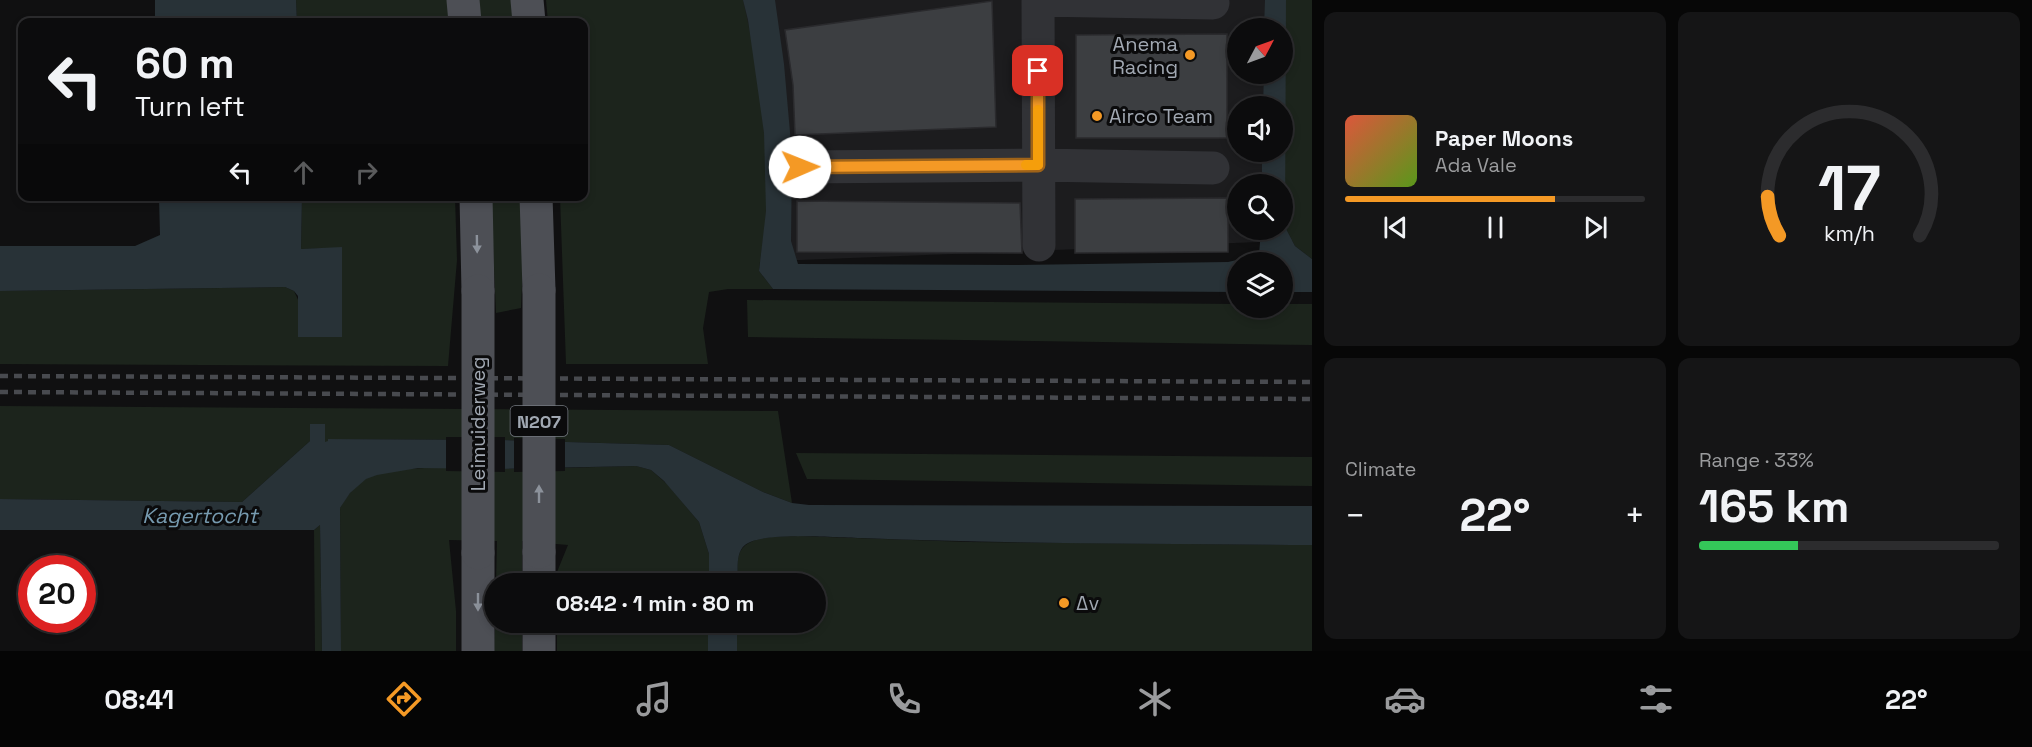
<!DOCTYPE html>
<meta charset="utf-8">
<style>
body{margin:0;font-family:"Space Grotesk",sans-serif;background:#151516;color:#f1f3f6;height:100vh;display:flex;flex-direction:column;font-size:22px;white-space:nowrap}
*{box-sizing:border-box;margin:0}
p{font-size:20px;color:#9a9b9d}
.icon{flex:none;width:33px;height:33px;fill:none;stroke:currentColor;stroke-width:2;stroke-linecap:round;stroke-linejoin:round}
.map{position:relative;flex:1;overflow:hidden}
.side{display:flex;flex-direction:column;gap:12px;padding:12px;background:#070707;width:720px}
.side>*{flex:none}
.hud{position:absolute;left:18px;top:18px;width:570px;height:183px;border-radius:12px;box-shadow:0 3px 9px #0003,0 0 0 2px #2c2c2e;background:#0c0c0d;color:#f1f3f6;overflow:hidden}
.needle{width:39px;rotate:49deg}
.tools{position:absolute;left:1227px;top:18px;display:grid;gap:12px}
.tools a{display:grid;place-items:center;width:66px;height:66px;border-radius:50%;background:#0c0c0d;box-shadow:0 3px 9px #0003,0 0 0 2px #2c2c2e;font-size:30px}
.speed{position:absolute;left:18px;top:555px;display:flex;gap:12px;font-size:30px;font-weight:700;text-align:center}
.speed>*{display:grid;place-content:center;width:78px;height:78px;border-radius:50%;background:#0c0c0d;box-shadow:0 3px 9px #0003,0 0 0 2px #2c2c2e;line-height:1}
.speed .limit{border:9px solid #d22;background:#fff;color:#111}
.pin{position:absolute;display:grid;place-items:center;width:51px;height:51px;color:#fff;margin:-26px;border-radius:12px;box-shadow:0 3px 9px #0006}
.me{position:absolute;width:66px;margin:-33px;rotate:89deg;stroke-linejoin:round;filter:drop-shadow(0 0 4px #0008)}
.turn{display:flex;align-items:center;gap:21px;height:126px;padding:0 18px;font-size:27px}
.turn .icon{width:78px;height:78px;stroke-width:2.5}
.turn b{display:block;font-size:42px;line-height:51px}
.lanes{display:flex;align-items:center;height:57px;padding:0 18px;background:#0003;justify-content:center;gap:30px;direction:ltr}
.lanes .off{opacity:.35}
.big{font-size:45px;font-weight:700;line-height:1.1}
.side .card{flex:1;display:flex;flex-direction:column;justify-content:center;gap:9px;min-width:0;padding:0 21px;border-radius:12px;background:#151516}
.side .dial{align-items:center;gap:0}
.dial svg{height:156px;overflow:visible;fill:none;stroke:#2c2c2e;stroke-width:7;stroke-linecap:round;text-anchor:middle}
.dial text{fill:#f1f3f6;stroke:none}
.song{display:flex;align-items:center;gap:18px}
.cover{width:72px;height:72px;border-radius:9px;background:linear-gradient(135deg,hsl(10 70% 55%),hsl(90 70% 35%))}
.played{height:6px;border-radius:3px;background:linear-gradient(90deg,#f49925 70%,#2c2c2e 70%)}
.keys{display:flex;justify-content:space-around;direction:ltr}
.heat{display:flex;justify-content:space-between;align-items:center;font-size:33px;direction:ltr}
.charge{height:9px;border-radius:4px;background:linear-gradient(90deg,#34c759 33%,#2c2c2e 0)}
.side .tiles{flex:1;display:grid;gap:12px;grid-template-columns:repeat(2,1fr)}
.trip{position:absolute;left:484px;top:573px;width:342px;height:60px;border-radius:30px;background:#0c0c0d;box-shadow:0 3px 9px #0003,0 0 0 2px #2c2c2e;font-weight:700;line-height:60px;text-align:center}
.menu{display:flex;height:96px;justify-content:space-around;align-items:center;background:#050505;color:#9a9b9d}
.menu .icon{width:42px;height:42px}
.menu .active{color:#f49925}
.menu b{font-size:27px;color:#f1f3f6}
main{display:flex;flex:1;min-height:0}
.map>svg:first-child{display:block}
.built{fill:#1c1c1e;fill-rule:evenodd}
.green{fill:#1c241c}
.water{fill:#283237}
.pier{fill:#101011}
.building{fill:#3c3e41;stroke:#2a2a2d;stroke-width:1.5}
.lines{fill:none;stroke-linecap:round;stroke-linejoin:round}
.minor{stroke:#313236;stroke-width:33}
.major{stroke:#4d4f55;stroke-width:33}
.rail{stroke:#484a4f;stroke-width:4.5;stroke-dasharray:8 6;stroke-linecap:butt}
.major-bridge{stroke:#4d4f55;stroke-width:33}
.oneway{fill:#8c929b}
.route-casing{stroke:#9f6318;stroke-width:15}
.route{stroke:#f49925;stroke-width:10}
.slow{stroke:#f59e0b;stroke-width:10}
.poi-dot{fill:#f49925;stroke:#0b0b0c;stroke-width:2}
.labels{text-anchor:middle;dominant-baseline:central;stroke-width:6;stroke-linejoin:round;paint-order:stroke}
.shield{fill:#0b0b0c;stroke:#747980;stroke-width:1.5}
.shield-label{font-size:18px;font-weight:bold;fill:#a1a8b2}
.poi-label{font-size:20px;fill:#a1a8b2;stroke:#0b0b0c;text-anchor:start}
.street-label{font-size:20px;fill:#a1a8b2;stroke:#0b0b0c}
.water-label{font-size:21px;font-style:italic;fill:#769aaf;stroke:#0b0b0c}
</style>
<main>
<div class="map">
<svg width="1312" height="651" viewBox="0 0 1312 651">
<rect width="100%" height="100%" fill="#101011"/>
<!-- built -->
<path class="built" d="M722,0H1312V240L746,262ZM1238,28H1282V74H1238ZM1238,106H1282V152H1238ZM1238,184H1282V230H1238Z"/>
<!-- green -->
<path class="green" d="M296,0H449L451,22H297Z
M478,0H512L515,22H481Z
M546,0H743C758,64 769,145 766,211C765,231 761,251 759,271L773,289H728L709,292L703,328L708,364H566L560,197L584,196V22H548Z
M1283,0H1312V259L1295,246L1285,227Z
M302,197H455L457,260L448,366L0,364V291L285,287L294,291L299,302L342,248L301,249Z
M491,197H526L521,308L496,313Z
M747,300L1237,304L1238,308H1282L1283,304H1312V345L748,337Z
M0,406L778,411L792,503L763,492L669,445L501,440L328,439V442H325V424L310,441L242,502L0,499Z
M796,453L1312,457V486L807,479Z
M636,466L651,470L667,484L699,522L709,554V583H557V572L568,545L522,541V583H496L497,541L449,540L456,611V651H341L340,508C347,496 355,484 367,478C400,463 463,469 499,469C545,469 590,467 636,466Z
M320,525L322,651H315L314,530Z
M798,536L969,542L1312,545V651H737V623L816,622V584L738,583C738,575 736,563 739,555C745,534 781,537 798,536Z
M495,622L522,623V651H494Z
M557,623H708V651H557Z"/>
<!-- water -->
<path class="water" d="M155,0H296L297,22H155Z
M743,0H775L784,64L792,155L791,241L798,264L1017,265L1228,262L1259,255L1261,230H1282V184H1262V152H1282V106H1263L1264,74H1282V28H1264L1265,0H1286L1285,227L1295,246L1312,259V292H1283L1282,262H1238L1237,292L773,289L759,271L766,211L764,133L748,20Z
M159,197H302L301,249L342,247V337H298V296L294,291L285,287L0,291V246H135L160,235Z
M310,424H325V442L328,441V439L501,440L669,445L763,492L792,503L809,505L1312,506V545C1162,544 1012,544 862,538C840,538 761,531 745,545C735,553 738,572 738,583L709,584V554L699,522L664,481L651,470L636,466L502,469L418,468L377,475L366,479L350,493L340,508L341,651H322L320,525L314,530H0V499L242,502L310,441Z
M708,623H737V651H708Z"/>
<!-- pier -->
<path class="pier" d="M446,437H505V472L446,471Z
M514,438L565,439V471L514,472Z"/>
<!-- building -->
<path class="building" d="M992,1L996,127L795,135L793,85L785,30Z
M1227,34V138H1076V35Z
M1228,198V252L1075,253V199Z
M797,201L1020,203L1022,253L797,252Z"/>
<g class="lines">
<!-- minor -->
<path class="minor" d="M1038,0L1039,245
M1038,0L1213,3
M800,167L1038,165L1213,168"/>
<!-- major -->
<path class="major" d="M463,0L465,22
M527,0L529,22
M476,196L478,291
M536,196L539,290
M539,584V552
M478,651V553
M539,651V622"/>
<!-- rail -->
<path class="rail" d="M0,376L1312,382
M0,392L1312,399"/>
<!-- major-bridge -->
<path class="major-bridge" d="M478,291V553
M539,552V290"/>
</g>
<!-- one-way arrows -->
<defs><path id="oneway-solid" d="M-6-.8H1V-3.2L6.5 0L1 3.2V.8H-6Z" transform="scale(1.5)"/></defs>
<g class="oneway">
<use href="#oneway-solid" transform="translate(477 244) rotate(89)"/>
<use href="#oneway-solid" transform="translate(539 494) rotate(-90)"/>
<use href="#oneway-solid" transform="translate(478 602) rotate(90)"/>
</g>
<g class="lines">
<defs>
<path id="route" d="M800,167L1038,165V71"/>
</defs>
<!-- route casing -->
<use href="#route" class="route-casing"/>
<!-- route -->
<use href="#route" class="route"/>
<!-- slow -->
<path class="slow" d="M1026,165H1038V110"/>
</g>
<!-- markers -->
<g class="poi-dot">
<circle cx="1190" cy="55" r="6"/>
<circle cx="1097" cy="116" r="6"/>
<circle cx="1064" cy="603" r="6"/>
</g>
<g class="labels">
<!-- shield labels -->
<rect class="shield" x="510.5" y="406" width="57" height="30" rx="4.5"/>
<g class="shield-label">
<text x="539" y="421">N207</text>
</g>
<!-- poi labels -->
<g class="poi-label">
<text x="1178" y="44" text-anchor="end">Anema<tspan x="1178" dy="23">Racing</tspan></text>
<text x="1109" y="116">Airco Team</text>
<text x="1076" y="603">∆v</text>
</g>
<!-- street labels -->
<g class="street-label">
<text transform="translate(478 424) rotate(-90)">Leimuiderweg</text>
</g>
<!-- water labels -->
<g class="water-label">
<text x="200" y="515">Kagertocht</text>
</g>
</g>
</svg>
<div class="tools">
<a><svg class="needle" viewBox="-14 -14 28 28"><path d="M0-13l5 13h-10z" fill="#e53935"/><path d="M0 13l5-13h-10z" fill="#9a9b9d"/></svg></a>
<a><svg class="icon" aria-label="sound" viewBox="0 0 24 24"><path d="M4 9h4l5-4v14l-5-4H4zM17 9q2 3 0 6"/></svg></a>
<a><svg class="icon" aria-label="search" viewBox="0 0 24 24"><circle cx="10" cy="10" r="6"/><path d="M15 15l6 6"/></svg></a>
<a><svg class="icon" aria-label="layers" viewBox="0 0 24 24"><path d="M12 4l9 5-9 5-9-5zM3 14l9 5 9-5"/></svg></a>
</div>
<div class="speed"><div class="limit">20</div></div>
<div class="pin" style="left:1038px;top:71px;background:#d93025"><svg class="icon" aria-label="arrive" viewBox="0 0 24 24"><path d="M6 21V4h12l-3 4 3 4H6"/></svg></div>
<svg class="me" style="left:800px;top:167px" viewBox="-20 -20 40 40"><circle r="19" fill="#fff"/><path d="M0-13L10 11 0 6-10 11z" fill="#f49925"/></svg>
<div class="trip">08:42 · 1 min · 80 m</div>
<div class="hud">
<div class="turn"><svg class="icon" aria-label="left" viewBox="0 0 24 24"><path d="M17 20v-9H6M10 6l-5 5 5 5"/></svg><div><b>60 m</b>Turn left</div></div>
<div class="lanes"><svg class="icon" aria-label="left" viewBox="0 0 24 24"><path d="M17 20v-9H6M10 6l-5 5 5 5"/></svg><svg class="icon off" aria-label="ahead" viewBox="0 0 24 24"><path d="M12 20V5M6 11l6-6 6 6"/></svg><svg class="icon off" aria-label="right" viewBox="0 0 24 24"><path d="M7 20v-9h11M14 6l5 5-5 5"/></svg></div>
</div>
</div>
<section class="side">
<div class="tiles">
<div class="card">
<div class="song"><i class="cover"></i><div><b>Paper Moons</b><p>Ada Vale</p></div></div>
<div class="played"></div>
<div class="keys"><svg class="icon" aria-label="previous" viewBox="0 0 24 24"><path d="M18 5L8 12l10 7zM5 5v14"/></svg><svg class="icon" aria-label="pause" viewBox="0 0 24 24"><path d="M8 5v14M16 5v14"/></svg><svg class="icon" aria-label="next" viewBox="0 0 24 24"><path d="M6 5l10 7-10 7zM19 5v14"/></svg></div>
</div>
<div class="card dial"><svg viewBox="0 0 100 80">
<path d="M14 69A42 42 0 1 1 86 69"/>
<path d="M14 69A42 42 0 0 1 8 49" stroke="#f49925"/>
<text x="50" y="56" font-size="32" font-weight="700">17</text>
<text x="50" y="72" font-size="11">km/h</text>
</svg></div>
<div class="card"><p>Climate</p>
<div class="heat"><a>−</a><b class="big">22°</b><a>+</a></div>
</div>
<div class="card"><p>Range · 33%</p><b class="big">165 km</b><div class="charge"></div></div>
</div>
</section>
</main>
<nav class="menu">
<b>08:41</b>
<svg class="icon active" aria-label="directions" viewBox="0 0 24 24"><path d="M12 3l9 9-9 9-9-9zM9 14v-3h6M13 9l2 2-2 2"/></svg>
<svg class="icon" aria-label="music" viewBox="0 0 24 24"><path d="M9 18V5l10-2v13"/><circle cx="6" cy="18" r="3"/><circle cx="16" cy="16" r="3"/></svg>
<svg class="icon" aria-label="phone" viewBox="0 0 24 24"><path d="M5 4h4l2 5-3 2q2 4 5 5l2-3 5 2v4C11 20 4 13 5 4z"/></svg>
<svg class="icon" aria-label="climate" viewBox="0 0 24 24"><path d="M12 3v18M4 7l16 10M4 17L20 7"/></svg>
<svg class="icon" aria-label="car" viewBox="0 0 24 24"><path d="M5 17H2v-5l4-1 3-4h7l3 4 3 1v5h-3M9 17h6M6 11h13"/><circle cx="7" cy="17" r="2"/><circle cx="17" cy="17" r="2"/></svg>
<svg class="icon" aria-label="filters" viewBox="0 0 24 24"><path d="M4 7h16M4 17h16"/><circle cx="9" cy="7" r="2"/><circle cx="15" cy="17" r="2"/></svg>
<b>22°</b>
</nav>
